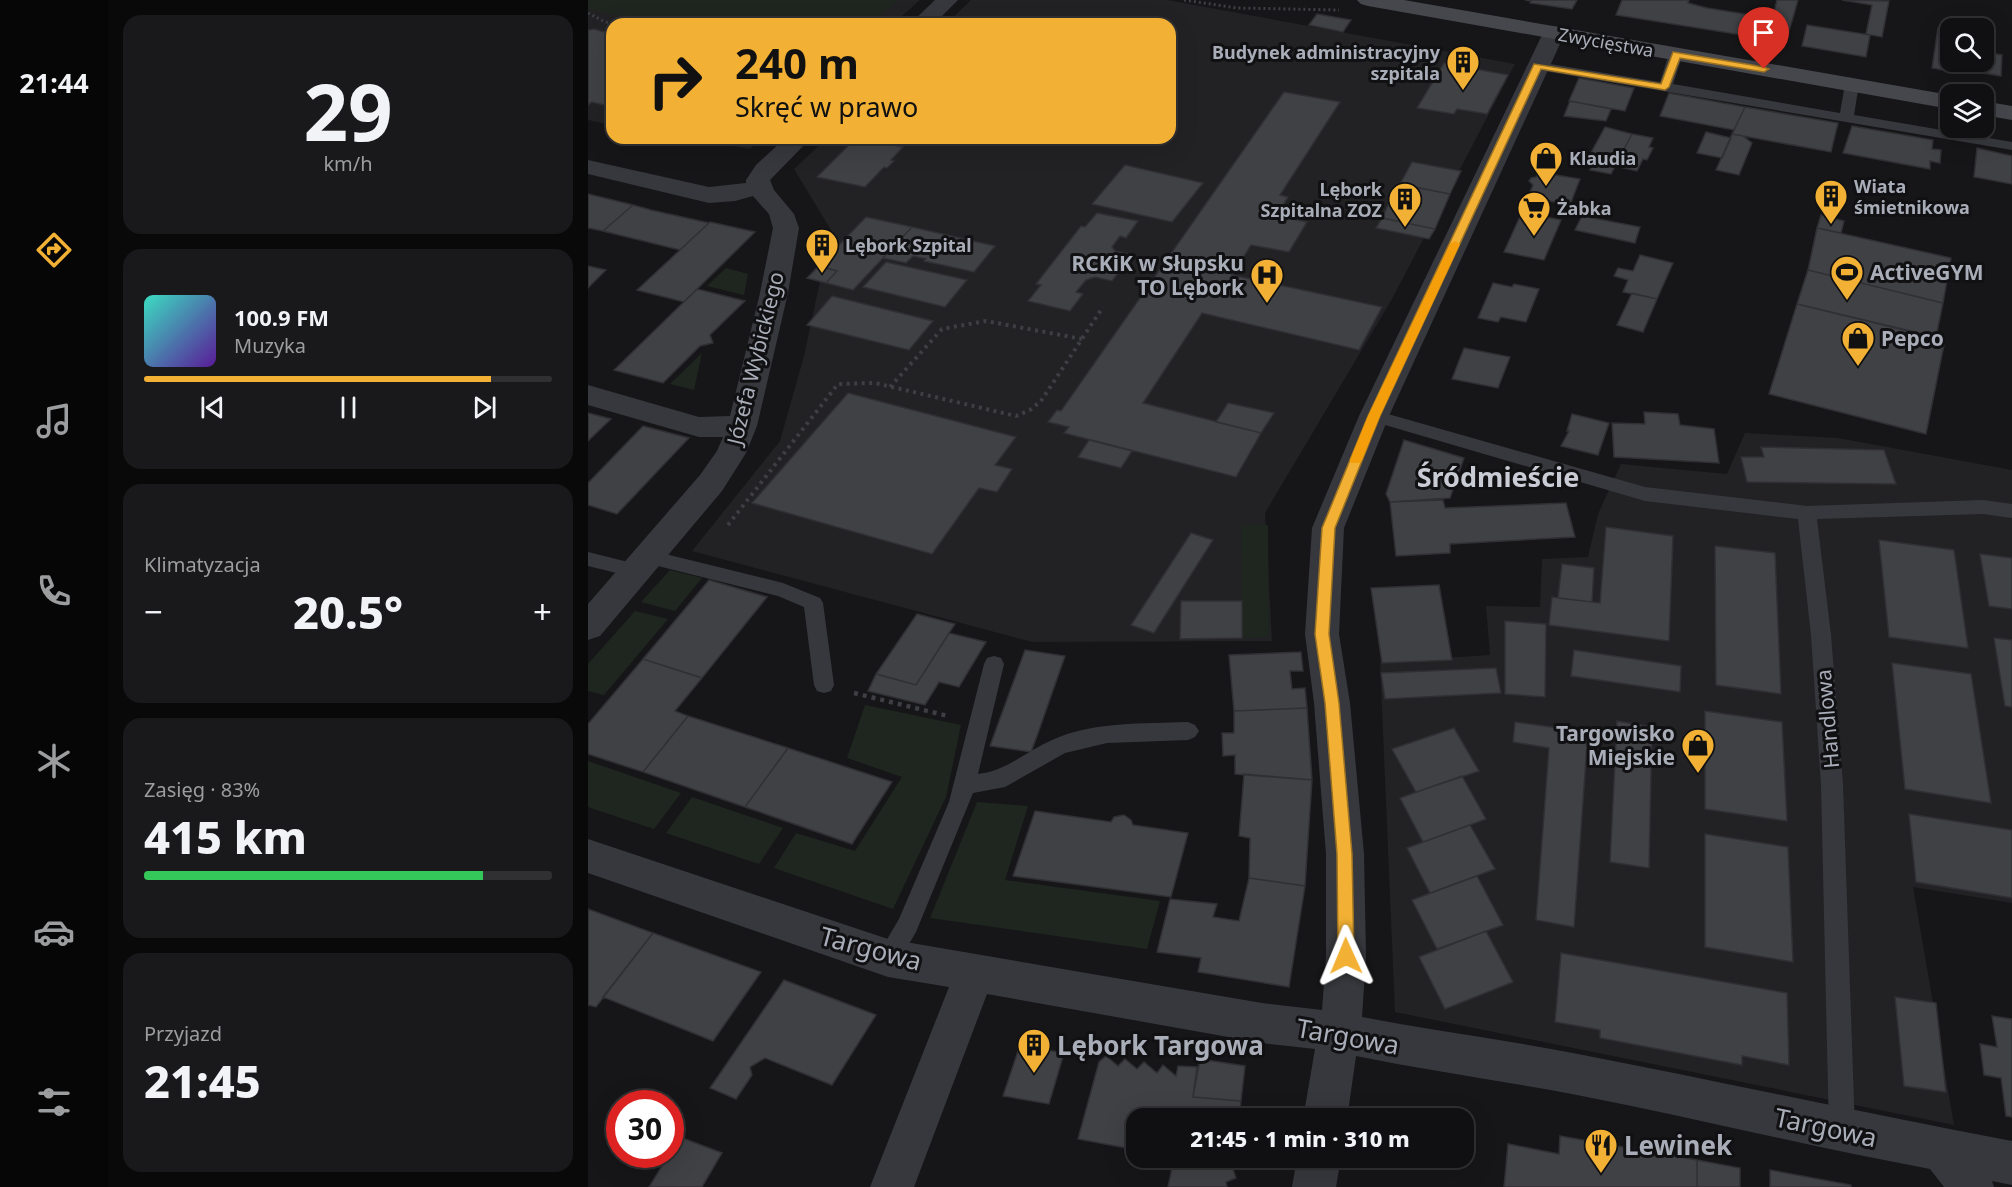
<!DOCTYPE html>
<html lang="pl">
<meta charset="utf-8">
<style>
body{margin:0;font-family:"Noto Sans",sans-serif;background:#19191b;color:#f1f3f6;height:100vh;display:flex;flex-direction:column;font-size:22px;white-space:nowrap}
*{box-sizing:border-box;margin:0}
p{font-size:20px;color:#9c9d9f}
.icon{flex:none;width:33px;height:33px;fill:none;stroke:currentColor;stroke-width:2;stroke-linecap:round;stroke-linejoin:round}
.map{position:relative;flex:1;overflow:hidden}
.details{display:flex;flex-direction:column;gap:15px;padding:15px;background:#09090a;width:480px}
.details>*{flex:none}
.banner{position:absolute;left:18px;top:18px;width:570px;height:126px;border-radius:18px;box-shadow:0 6px 24px #0002,0 0 0 2px #303032;background:#f2b134;color:#111;overflow:hidden}
.fabs{position:absolute;left:1352px;top:18px;display:grid;gap:12px}
.fabs a{display:grid;place-items:center;width:54px;height:54px;border-radius:12px;background:#101012;box-shadow:0 6px 24px #0002,0 0 0 2px #303032;font-size:30px}
.speed{position:absolute;left:18px;top:1090px;display:flex;gap:12px;font-size:30px;font-weight:700;text-align:center}
.speed>*{display:grid;place-content:center;width:78px;height:78px;border-radius:50%;background:#101012;box-shadow:0 6px 24px #0002,0 0 0 2px #303032;line-height:1}
.speed .limit{border:9px solid #d22;background:#fff;color:#111}
.pin{position:absolute;display:grid;place-items:center;width:51px;height:51px;color:#fff;margin:-62px -26px;border-radius:50% 50% 50% 0;rotate:-45deg;box-shadow:0 0 6px #0007}
.pin .icon{rotate:45deg}
.me{position:absolute;width:66px;margin:-33px;rotate:359deg;stroke-linejoin:round;filter:drop-shadow(0 0 4px #0008)}
.turn{display:flex;align-items:center;gap:21px;height:126px;padding:0 30px;font-size:27px}
.turn .icon{width:78px;height:78px;stroke-width:2.5}
.turn b{display:block;font-size:42px;line-height:51px}
.big{font-size:45px;font-weight:800;line-height:1.1}
.details .card{flex:1;display:flex;flex-direction:column;justify-content:center;gap:9px;min-width:0;padding:0 21px;border-radius:18px;background:#19191b}
.details .dial{align-items:center;gap:0}
.dial b{font-size:78px;line-height:1}
.song{display:flex;align-items:center;gap:18px}
.cover{width:72px;height:72px;border-radius:9px;background:linear-gradient(135deg,hsl(170 70% 55%),hsl(270 70% 35%))}
.played{height:6px;border-radius:3px;background:linear-gradient(90deg,#f2b134 85%,#303032 85%)}
.keys{display:flex;justify-content:space-around;direction:ltr}
.heat{display:flex;justify-content:space-between;align-items:center;font-size:33px;direction:ltr}
.charge{height:9px;border-radius:4px;background:linear-gradient(90deg,#34c759 83%,#303032 0)}
.trip{position:absolute;left:538px;top:1108px;width:348px;height:60px;border-radius:18px;background:#101012;box-shadow:0 6px 24px #0002,0 0 0 2px #303032;font-weight:800;line-height:60px;text-align:center}
main{display:flex;flex:1;min-height:0}
.tabs{display:flex;flex-direction:column;width:108px;justify-content:space-around;align-items:center;background:#060607;color:#9c9d9f}
.tabs .icon{width:42px;height:42px}
.tabs .current{color:#f2b134}
.tabs b{font-size:27px;color:#f1f3f6}
.map>svg:first-child{display:block}
.built{fill:#222225}
.green{fill:#1e261f}
.building{fill:#404145;stroke:#303034;stroke-width:1.5}
.lines{fill:none;stroke-linecap:round;stroke-linejoin:round}
.path-far2{stroke:#3d3f44;stroke-width:3;stroke-dasharray:2 3;stroke-linecap:butt}
.path-far1{stroke:#3d3f44;stroke-width:4;stroke-dasharray:3 4.5;stroke-linecap:butt}
.path{stroke:#3d3f44;stroke-width:4.5;stroke-dasharray:4 5;stroke-linecap:butt}
.lane{fill:#37383d;fill-rule:evenodd}
.street{fill:#37383d;fill-rule:evenodd}
.secondary{fill:#45474d;fill-rule:evenodd}
.route{fill:#f2b134;stroke:#9d7322;stroke-width:1.5}
.slow{fill:#f59e0b}
.labels{text-anchor:middle;dominant-baseline:central;stroke-width:6;stroke-linejoin:round;paint-order:stroke}
.far-street-label{font-size:18px;fill:#a8adb8;stroke:#111113}
.far-poi-label{font-size:18px;font-weight:bold;fill:#a8adb8;stroke:#111113;text-anchor:start}
.poi-label{font-size:21px;font-weight:bold;fill:#a8adb8;stroke:#111113;text-anchor:end}
.street-label{font-size:21px;fill:#a8adb8;stroke:#111113}
.near-street-label{font-size:26px;fill:#a8adb8;stroke:#111113}
.near-poi-label{font-size:26px;font-weight:bold;fill:#a8adb8;stroke:#111113;text-anchor:start}
.district-label{font-size:27px;font-weight:bold;fill:#c9ccd4;stroke:#111113}
</style>
<main>
<nav class="tabs">
<b>21:44</b>
<svg class="icon current" aria-label="directions" viewBox="0 0 24 24"><path d="M12 3l9 9-9 9-9-9zM9 14v-3h6M13 9l2 2-2 2"/></svg>
<svg class="icon" aria-label="music" viewBox="0 0 24 24"><path d="M9 18V5l10-2v13"/><circle cx="6" cy="18" r="3"/><circle cx="16" cy="16" r="3"/></svg>
<svg class="icon" aria-label="phone" viewBox="0 0 24 24"><path d="M5 4h4l2 5-3 2q2 4 5 5l2-3 5 2v4C11 20 4 13 5 4z"/></svg>
<svg class="icon" aria-label="climate" viewBox="0 0 24 24"><path d="M12 3v18M4 7l16 10M4 17L20 7"/></svg>
<svg class="icon" aria-label="car" viewBox="0 0 24 24"><path d="M5 17H2v-5l4-1 3-4h7l3 4 3 1v5h-3M9 17h6M6 11h13"/><circle cx="7" cy="17" r="2"/><circle cx="17" cy="17" r="2"/></svg>
<svg class="icon" aria-label="filters" viewBox="0 0 24 24"><path d="M4 7h16M4 17h16"/><circle cx="9" cy="7" r="2"/><circle cx="15" cy="17" r="2"/></svg>
</nav>
<section class="details">
<div class="card dial"><b>29</b><p>km/h</p></div>
<div class="card">
<div class="song"><i class="cover"></i><div><b>100.9 FM</b><p>Muzyka</p></div></div>
<div class="played"></div>
<div class="keys"><svg class="icon" aria-label="previous" viewBox="0 0 24 24"><path d="M18 5L8 12l10 7zM5 5v14"/></svg><svg class="icon" aria-label="pause" viewBox="0 0 24 24"><path d="M8 5v14M16 5v14"/></svg><svg class="icon" aria-label="next" viewBox="0 0 24 24"><path d="M6 5l10 7-10 7zM19 5v14"/></svg></div>
</div>
<div class="card"><p>Klimatyzacja</p>
<div class="heat"><a>−</a><b class="big">20.5°</b><a>+</a></div>
</div>
<div class="card"><p>Zasięg · 83%</p><b class="big">415 km</b><div class="charge"></div></div>
<div class="card"><p>Przyjazd</p><b class="big">21:45</b></div>
</section>
<div class="map">
<svg width="1424" height="1187" viewBox="0 0 1424 1187">
<rect width="100%" height="100%" fill="#161618"/>
<!-- built -->
<path class="built" d="M0,0H332L305,24H24V125L0,120Z
M383,0H579L927,64L804,299L677,513L684,641L444,642L104,551L192,441L216,356L243,230L206,169L239,138H582V24H358Z
M99,138H175L162,149Z
M1157,433L1250,438L1424,470V903L1325,887L1366,1125L807,1012L792,662L902,655L898,606L952,607L954,559L1000,557L1010,514L1033,464L1139,474Z"/>
<!-- green -->
<path class="green" d="M0,0H311L282,24H72L0,9Z
M138,268L160,274L156,295L119,286Z
M114,353L106,390L82,384Z
M653,525H680L681,637L654,638Z
M82,570L114,578L87,611L53,602Z
M47,611L80,619L16,695L0,691V664Z
M277,705L373,725L358,797L305,909L186,868L208,833L267,851L314,777L259,758Z
M0,761L93,793L66,829L0,807Z
M104,797L195,828L171,864L78,833Z
M389,802L440,806L417,880L572,901L559,949L342,918Z"/>
<!-- building -->
<path class="building" d="M937,0H989L984,9L942,3L943,1Z
M1034,0H1101L1100,3L1119,8L1181,18L1185,16L1189,0H1210L1198,42L1028,15Z
M1254,0L1301,1L1294,37L1278,34L1284,5Z
M729,14L763,20L755,32L721,25Z
M1219,25L1282,35L1278,57L1214,46Z
M1350,28L1362,30V62H1395V52L1414,55L1413,76L1371,69V73L1344,68Z
M6,29L24,34V107L4,102L0,105V30Z
M856,63L920,75L899,114L869,109L866,114L829,108Z
M991,78L1046,88L1037,111L981,101Z
M696,92L752,102L692,195L700,197L694,207L686,206L680,214L719,222L701,252L663,245L644,275L794,307L771,350L614,313L555,403L673,433L648,477L476,433L481,427L460,422L469,410L473,411Z
M1081,93L1157,107L1146,130L1072,116Z
M982,101L1023,109L1018,121L976,116Z
M1157,107L1250,123L1243,152L1144,134Z
M1264,126L1345,140L1344,149L1353,150L1352,163L1342,161V169L1255,153Z
M1017,127L1044,134L1023,174L1002,170L1005,163L998,162Z
M1118,132L1143,138L1134,158L1109,153Z
M1044,134L1065,138L1061,147L1065,148L1059,160L1055,159L1049,171L1027,166Z
M1144,134L1155,136L1164,143L1151,175L1128,170Z
M268,138L315,147L303,160L306,161L299,168L296,167L277,187L229,177Z
M269,138H324L315,147Z
M1389,148L1424,156V184L1386,177Z
M824,162L873,171L862,194L812,184Z
M537,165L615,183L584,222L504,204Z
M950,172L992,179L982,205L940,197L945,185L941,181L943,178L948,177Z
M810,184L862,194L847,229L794,218Z
M0,194L45,205L15,231L0,228Z
M45,205L63,210L121,223L92,250L15,231Z
M934,212L973,220L956,260L916,252Z
M509,213L550,221L538,238L532,236L524,247L527,251L544,255L524,281L507,277L498,280L488,292L495,294L482,311L440,301L453,285L448,284L493,226L497,227Z
M1233,215L1256,221L1253,233L1229,228Z
M994,216L1052,227L1047,243L987,230Z
M278,217L324,227L265,290L219,278Z
M794,218L847,229L841,239L788,228Z
M122,222L167,232L96,302L49,290Z
M324,227L407,246L386,272L336,261L338,259L325,256L318,263L295,258Z
M1229,228L1363,258L1355,303L1220,270Z
M1052,255L1085,263L1069,299L1035,292L1040,280L1026,276L1030,268L1045,271Z
M298,262L379,280L357,307L275,287Z
M0,266L18,270L0,288Z
M231,266L249,271L238,283L219,278Z
M1220,270L1355,303L1348,337L1209,304Z
M905,283L924,287L926,284L951,289L938,322L913,317L910,322L890,318Z
M109,289L157,301L122,335L125,343L112,346L75,383L26,370Z
M1044,293L1069,299L1055,332L1029,325Z
M244,296L345,321L321,350L219,325Z
M1209,304L1357,340L1338,434L1181,394Z
M876,348L922,357L910,388L864,379Z
M260,393L428,437L407,465L424,469L409,492L391,488L344,554L164,503Z
M640,403L686,413L673,433L628,422Z
M1056,412L1090,414L1092,425L1126,429L1131,463L1026,457L1024,423L1057,424Z
M0,413L23,419L0,441Z
M984,414L1021,423L1010,455L973,446L981,431H979Z
M55,426L101,438L29,514L0,505V483Z
M501,440L544,451L533,468L490,457Z
M816,440L876,458L862,498L802,502L798,494Z
M1173,447L1296,450L1308,484L1159,482L1153,457H1176Z
M855,500L857,508L978,503L987,537L862,544V553L808,556L802,502Z
M1018,527L1085,536L1081,641L961,625L964,597L1012,603Z
M603,533L625,540L566,633L543,625Z
M1291,540L1366,550L1380,648L1301,637Z
M1127,546L1187,553L1193,694L1128,685Z
M1392,554L1424,558V609L1401,606Z
M974,564L1006,568L1004,602L970,598Z
M121,580L179,597L114,678L55,659Z
M851,585L864,660L794,663L783,588Z
M593,601H654V638L592,639Z
M329,614L367,624L328,685L288,674Z
M917,621L958,624L957,697L917,694Z
M361,633L398,642L371,687L351,682L337,705L280,691L288,674L328,685Z
M1406,638L1424,640V707L1417,706Z
M437,650L477,656L449,736L443,752L402,746Z
M986,650L1093,666L1092,692L983,676Z
M713,652L715,671H702L704,689L717,688L719,708L646,711L641,655Z
M55,659L114,678L87,711L100,716L55,772L0,754V724Z
M1304,663L1383,674L1403,803L1317,789Z
M908,668L913,693L797,699L793,673Z
M719,708L724,780L647,774V755L635,756L634,733H646V711Z
M1117,711L1194,722L1199,821L1117,809Z
M100,716L200,748L157,807L55,772Z
M1029,721L1064,727L1061,868L1022,862Z
M927,722L1000,732L986,927L948,920L961,748L925,742Z
M866,728L891,771L828,792L804,749Z
M200,748L304,782L264,844L157,807Z
M656,774L724,780L717,886L661,878L662,838L651,836Z
M874,776L898,819L835,842L812,798Z
M447,811L523,822L526,817L536,815L543,820L545,825L600,833L583,897L425,876Z
M1321,814L1424,830V898L1328,882Z
M882,825L907,869L842,893L819,848Z
M1117,834L1200,847L1205,962L1117,947Z
M889,876L915,925L849,949L824,900Z
M661,878L717,886L701,987L610,972L613,958L569,952L582,899L629,904L625,917L651,921Z
M0,909L65,933L8,1007L0,1005Z
M898,931L925,982L857,1009L831,957Z
M65,933L173,972L125,1041L15,997Z
M973,953L1199,993L1201,1065L1154,1056V1065L1012,1038V1030L967,1022Z
M196,980L288,1015L244,1085L177,1058L162,1067L164,1075L148,1099L122,1088Z
M1307,997L1348,1003L1358,1092L1316,1086Z
M1404,1016L1424,1019V1117L1418,1116L1413,1078L1396,1075L1392,1044L1409,1047Z
M432,1045L476,1053L461,1104L415,1096Z
M518,1056L530,1066L537,1059L549,1069L556,1062L569,1073L575,1065L588,1076L590,1066L609,1067L605,1097L653,1101L651,1119H549V1150L490,1139L511,1062Z
M612,1059L657,1066L653,1101L605,1097Z
M972,1136L1109,1160V1187H916L920,1144L971,1154Z
M92,1137L134,1153L114,1187H61Z
M586,1158H647L642,1160L648,1178L638,1182L639,1187H580Z
M1109,1160L1152,1168V1187H1109Z
M1182,1170L1263,1185V1187H1182Z"/>
<g class="lines">
<!-- path-far2 -->
<path class="path-far2" d="M596,0L649,8L751,10
M0,13L17,22L30,24"/>
<!-- path-far1 -->
<path class="path-far1" d="M302,387L354,329L398,321L494,339
M140,525L250,384L287,383L428,416L442,410L453,401L515,307"/>
<!-- path -->
<path class="path" d="M266,693L360,716"/>
<!-- lane -->
<path class="lane" d="M1088,50L1095,54L1085,84L1252,113L1257,84L1264,80L1271,84L1266,115L1424,142V150L950,70L943,66L950,62L1072,82L1081,54Z
M786,410L1057,487L1219,506L1395,500L1424,504V518L1395,514L1229,519L1243,635L1255,785L1267,1131L1263,1140L1254,1144L1245,1140L1241,1131L1233,785L1223,635L1210,519L1057,501L780,420L777,416L780,412Z
M61,550L195,583L232,598L235,603L246,685L243,691L236,693L229,691L226,685L216,607L190,596L54,562L51,557L54,552Z
M0,552L56,566L59,571L56,576L49,578L0,566Z
M406,656L413,658L416,664L390,774C418,771 439,751 464,740C506,721 555,724 600,722L607,725L611,731L607,737L600,740L519,743L477,753L417,787L385,793L328,932L308,966L300,969L292,966L288,958L311,919L361,802L396,664L399,658Z"/>
<!-- street -->
<path class="street" d="M347,0H370L346,24H322Z
M966,26L974,28L977,33L801,416L756,528L751,634L762,703L776,854L778,956L774,1017C846,1031 919,1040 990,1054C1135,1082 1279,1114 1424,1141V1185L1404,1181L1406,1187H1356L1342,1169C1223,1147 1107,1118 989,1095C915,1081 842,1071 768,1056L759,1119H715L727,1049L674,1043L399,994L326,1187H282L361,987L300,977L0,873V839L300,939L674,1003L734,1010L738,956V854L726,703L717,634L724,528L771,416L955,33L958,28Z
M197,138H223L182,180L186,190L206,214L211,228L200,293L169,426L158,453L134,491L12,636L0,640V604L112,475L129,451L135,437H111L0,405V385L111,417L142,416L172,293L185,228L181,214L165,196L147,201L121,203L0,174V160L121,187L158,183V180L168,165Z
M709,1158H753L748,1187H704Z"/>
<!-- secondary -->
<path class="secondary" d="M769,0H816L1362,95V109L780,6L773,4Z
M1395,101L1424,106V120L1395,115Z"/>
</g>
<!-- route -->
<path class="route" d="M1085,52L1176,67L1181,69L1176,72L1092,58L1081,87L1077,90L953,69L792,416L747,528L741,634L751,703L764,854L766,956L764,961L758,964L752,961L750,956L749,854L737,703L727,634L734,528L780,416L946,64L1073,84Z"/>
<!-- slow -->
<path class="slow" d="M867,241L872,244L792,416L774,460L772,463H763L762,460L780,416L862,244Z"/>
<!-- icons -->
<defs>
<symbol id="building-pin" viewBox="-11 -11 22 30"><path d="M0 17L-7.5 6A9.5 9.5 0 1 1 7.5 6Z" fill="#f2b134" stroke="#111113"/><path d="M-4-6H4V6H1V3H-1V6H-4ZM-2.5-4.3h1.7v1.8h-1.7ZM.8-4.3h1.7v1.8H.8ZM-2.5-1h1.7V.8h-1.7ZM.8-1h1.7V.8H.8Z" fill="#111"/></symbol>
<symbol id="shop-pin" viewBox="-11 -11 22 30"><path d="M0 17L-7.5 6A9.5 9.5 0 1 1 7.5 6Z" fill="#f2b134" stroke="#111113"/><path d="M-5-2.5h2.3a2.7 3.5 0 0 1 5.4 0H5L5.5 6h-11ZM-1.5-2.5h3a1.5 2.3 0 0 0-3 0Z" fill="#111"/></symbol>
<symbol id="supermarket-pin" viewBox="-11 -11 22 30"><path d="M0 17L-7.5 6A9.5 9.5 0 1 1 7.5 6Z" fill="#f2b134" stroke="#111113"/><path d="M-6-5.5h2.5l.6 2H6L4.5 2H-2.5L-4.4-4H-6ZM-1.5 3.2a1.3 1.3 0 1 0 .1 0ZM3 3.2a1.3 1.3 0 1 0 .1 0Z" fill="#111"/></symbol>
<symbol id="stadium-pin" viewBox="-11 -11 22 30"><path d="M0 17L-7.5 6A9.5 9.5 0 1 1 7.5 6Z" fill="#f2b134" stroke="#111113"/><path d="M0-5a6.5 5 0 1 0 0 10a6.5 5 0 1 0 0-10ZM-3.5-1.8h7v3.6h-7Z" fill="#111"/></symbol>
<symbol id="hospital-pin" viewBox="-11 -11 22 30"><path d="M0 17L-7.5 6A9.5 9.5 0 1 1 7.5 6Z" fill="#f2b134" stroke="#111113"/><path d="M-5-5h3v3.5h4V-5h3V5h-3V1.5h-4V5h-3Z" fill="#111"/></symbol>
<symbol id="restaurant-pin" viewBox="-11 -11 22 30"><path d="M0 17L-7.5 6A9.5 9.5 0 1 1 7.5 6Z" fill="#f2b134" stroke="#111113"/><path d="M-5-6h1v4h1v-4h1v4h1v-4h1v5L-1.5 .5V6h-2V.5L-5-1ZM5-6V6H3V1.5H1.5Q1.5-4 5-6Z" fill="#111"/></symbol>
</defs>
<g fill-rule="evenodd">
<use href="#building-pin" x="856" y="43" width="38" height="52"/>
<use href="#shop-pin" x="939" y="139" width="38" height="52"/>
<use href="#building-pin" x="1224" y="177" width="38" height="52"/>
<use href="#building-pin" x="798" y="180" width="38" height="52"/>
<use href="#supermarket-pin" x="927" y="189" width="38" height="52"/>
<use href="#building-pin" x="215" y="226" width="38" height="52"/>
<use href="#stadium-pin" x="1240" y="253" width="38" height="52"/>
<use href="#hospital-pin" x="660" y="256" width="38" height="52"/>
<use href="#shop-pin" x="1251" y="319" width="38" height="52"/>
<use href="#shop-pin" x="1091" y="726" width="38" height="52"/>
<use href="#building-pin" x="427" y="1026" width="38" height="52"/>
<use href="#restaurant-pin" x="994" y="1126" width="38" height="52"/>
</g>
<g class="labels">
<!-- far-street labels -->
<g class="far-street-label">
<text transform="translate(1018 42) rotate(10)">Zwycięstwa</text>
</g>
<!-- far-poi labels -->
<g class="far-poi-label">
<text x="852" y="52" text-anchor="end">Budynek administracyjny<tspan x="852" dy="21">szpitala</tspan></text>
<text x="981" y="158">Klaudia</text>
<text x="1266" y="186">Wiata<tspan x="1266" dy="21">śmietnikowa</tspan></text>
<text x="794" y="189" text-anchor="end">Lębork<tspan x="794" dy="21">Szpitalna ZOZ</tspan></text>
<text x="969" y="208">Żabka</text>
<text x="257" y="245">Lębork Szpital</text>
</g>
<!-- poi labels -->
<g class="poi-label">
<text x="656" y="263">RCKiK w Słupsku<tspan x="656" dy="24">TO Lębork</tspan></text>
<text x="1282" y="272" text-anchor="start">ActiveGYM</text>
<text x="1293" y="338" text-anchor="start">Pepco</text>
<text x="1087" y="733">Targowisko<tspan x="1087" dy="24">Miejskie</tspan></text>
</g>
<!-- street labels -->
<g class="street-label">
<text transform="translate(167 358) rotate(-76)">Józefa Wybickiego</text>
<text transform="translate(1239 719) rotate(-95)">Handlowa</text>
</g>
<!-- near-street labels -->
<g class="near-street-label">
<text transform="translate(283 948) rotate(15)">Targowa</text>
<text transform="translate(760 1036) rotate(10)">Targowa</text>
<text transform="translate(1238 1127) rotate(12)">Targowa</text>
</g>
<!-- near-poi labels -->
<g class="near-poi-label">
<text x="469" y="1045">Lębork Targowa</text>
<text x="1036" y="1145">Lewinek</text>
</g>
<!-- district labels -->
<g class="district-label">
<text x="910" y="476">Śródmieście</text>
</g>
</g>
</svg>
<div class="fabs">
<a><svg class="icon" aria-label="search" viewBox="0 0 24 24"><circle cx="10" cy="10" r="6"/><path d="M15 15l6 6"/></svg></a>
<a><svg class="icon" aria-label="layers" viewBox="0 0 24 24"><path d="M12 4l9 5-9 5-9-5zM3 14l9 5 9-5"/></svg></a>
</div>
<div class="speed"><div class="limit">30</div></div>
<div class="pin" style="left:1176px;top:69px;background:#d93025"><svg class="icon" aria-label="arrive" viewBox="0 0 24 24"><path d="M6 21V4h12l-3 4 3 4H6"/></svg></div>
<svg class="me" style="left:758px;top:956px" viewBox="-20 -20 40 40"><path d="M0-17L14 15 0 8-14 15z" fill="#f2b134" stroke="#fff" stroke-width="4"/></svg>
<div class="trip">21:45 · 1 min · 310 m</div>
<div class="banner">
<div class="turn"><svg class="icon" aria-label="right" viewBox="0 0 24 24"><path d="M7 20v-9h11M14 6l5 5-5 5"/></svg><div><b>240 m</b>Skręć w prawo</div></div>
</div>
</div>
</main>
